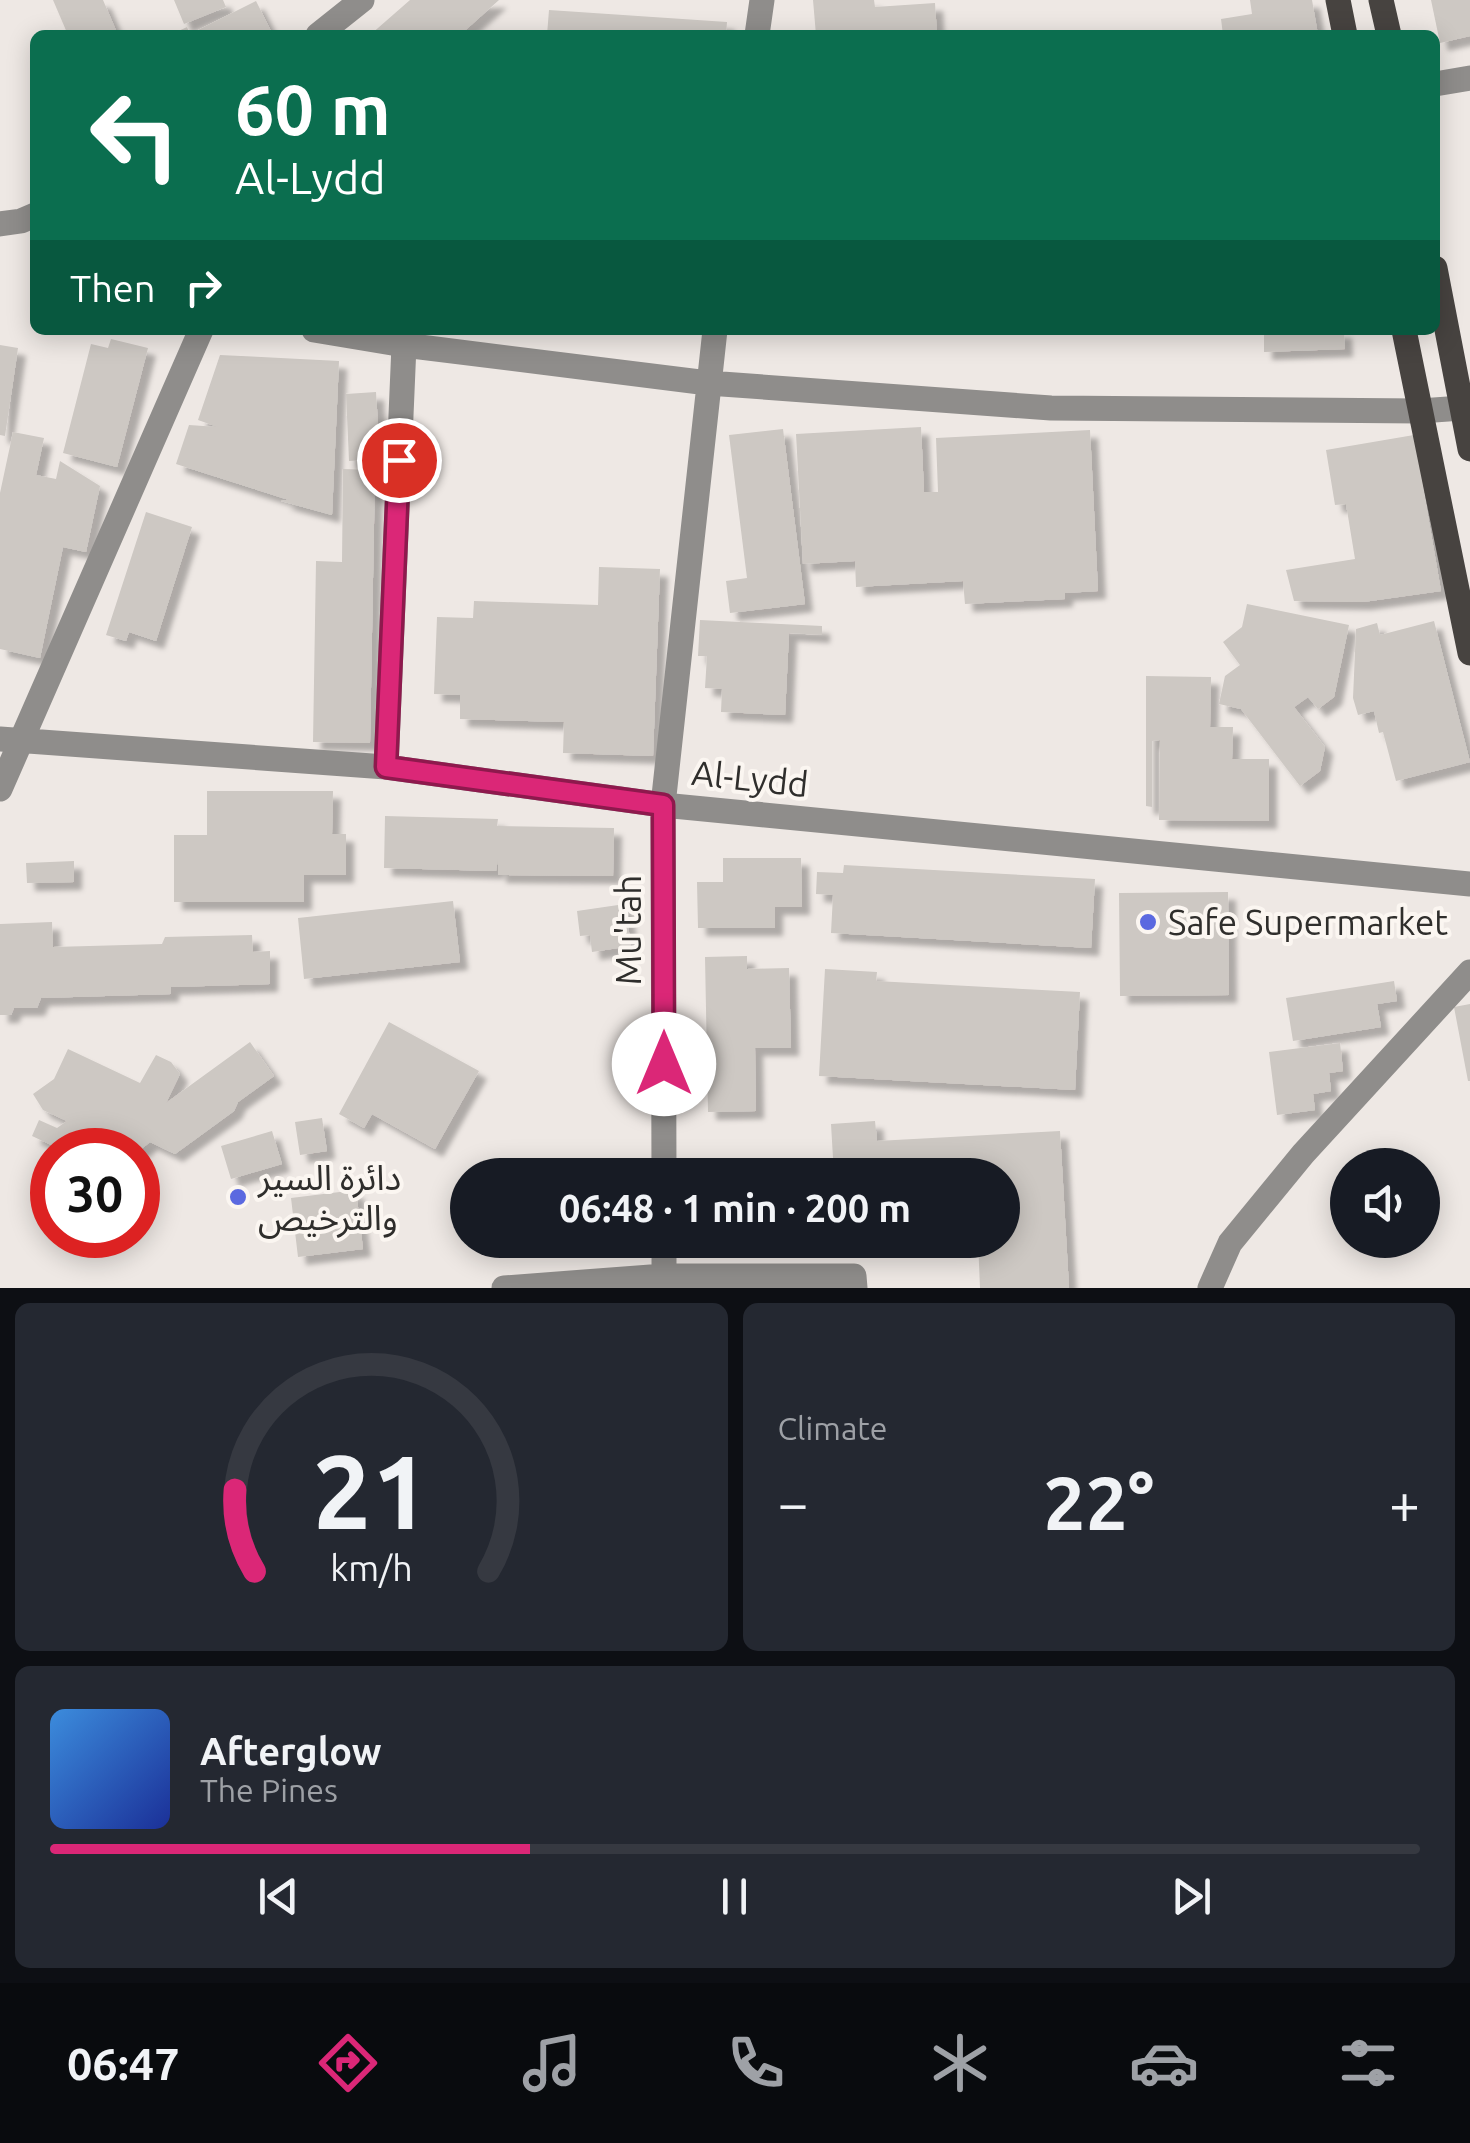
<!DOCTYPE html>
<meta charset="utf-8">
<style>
body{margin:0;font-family:Ubuntu,"Noto Sans Arabic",sans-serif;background:#242831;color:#f1f3f6;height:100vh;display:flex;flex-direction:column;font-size:38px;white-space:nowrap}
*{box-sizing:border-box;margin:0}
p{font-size:32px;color:#9ea1a6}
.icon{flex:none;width:55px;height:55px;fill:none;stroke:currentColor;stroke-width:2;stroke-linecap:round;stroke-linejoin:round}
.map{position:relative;height:1288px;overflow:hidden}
.details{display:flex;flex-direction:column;gap:15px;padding:15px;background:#0d0f14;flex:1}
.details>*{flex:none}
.hud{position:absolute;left:30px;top:30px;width:1410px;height:305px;border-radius:15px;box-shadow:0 5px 25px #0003;background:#0b6e4f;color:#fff;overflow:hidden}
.controls{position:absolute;left:1330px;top:1148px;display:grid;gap:20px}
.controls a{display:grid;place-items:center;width:110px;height:110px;border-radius:50%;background:#171b24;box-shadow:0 5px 25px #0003;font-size:50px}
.speed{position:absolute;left:30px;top:1128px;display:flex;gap:20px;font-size:50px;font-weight:700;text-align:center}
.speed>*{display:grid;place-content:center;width:130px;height:130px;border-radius:50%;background:#171b24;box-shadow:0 5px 25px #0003;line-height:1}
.speed .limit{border:15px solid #d22;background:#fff;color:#111}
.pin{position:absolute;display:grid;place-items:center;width:85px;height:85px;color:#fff;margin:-42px;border:5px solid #fff;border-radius:50%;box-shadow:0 2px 10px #0007}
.me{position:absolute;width:110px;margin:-55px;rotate:0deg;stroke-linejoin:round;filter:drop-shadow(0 0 8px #0008)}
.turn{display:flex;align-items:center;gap:35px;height:210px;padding:0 40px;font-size:45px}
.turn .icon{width:130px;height:130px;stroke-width:2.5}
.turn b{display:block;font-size:70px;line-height:85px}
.then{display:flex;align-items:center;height:95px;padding:0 40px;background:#0003;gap:20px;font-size:38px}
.big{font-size:75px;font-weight:700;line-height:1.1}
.details .card{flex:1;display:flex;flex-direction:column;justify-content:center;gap:15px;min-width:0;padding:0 35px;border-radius:15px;background:#242831}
.details .dial{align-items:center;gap:0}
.dial svg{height:260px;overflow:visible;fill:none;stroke:#363941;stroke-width:7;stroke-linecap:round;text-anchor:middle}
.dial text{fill:#f1f3f6;stroke:none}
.song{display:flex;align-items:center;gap:30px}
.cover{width:120px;height:120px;border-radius:15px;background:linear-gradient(135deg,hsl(210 70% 55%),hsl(230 70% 35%))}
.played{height:10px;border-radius:5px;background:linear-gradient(90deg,#db2777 35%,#363941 35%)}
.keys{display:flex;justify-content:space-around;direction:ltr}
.heat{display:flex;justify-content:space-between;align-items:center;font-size:55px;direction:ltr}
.details .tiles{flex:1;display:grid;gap:15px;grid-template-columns:1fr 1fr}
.card:last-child{grid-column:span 2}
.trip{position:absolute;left:450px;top:1158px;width:570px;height:100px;border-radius:50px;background:#171b24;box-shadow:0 5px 25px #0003;font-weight:700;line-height:100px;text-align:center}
.tabs{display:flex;height:160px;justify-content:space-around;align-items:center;background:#090b0e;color:#9ea1a6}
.tabs .icon{width:70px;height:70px}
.tabs .current{color:#db2777}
.tabs b{font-size:45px;color:#f1f3f6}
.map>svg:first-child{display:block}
.building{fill:#cdc8c3;filter:url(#shadow)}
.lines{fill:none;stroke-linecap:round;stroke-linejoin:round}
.minor{stroke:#8f8d8b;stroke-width:25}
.major{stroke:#474340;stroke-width:25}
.route-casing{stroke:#8e194d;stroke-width:25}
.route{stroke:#db2777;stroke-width:18}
.poi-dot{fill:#5b69e0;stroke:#fbf6f1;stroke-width:4}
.labels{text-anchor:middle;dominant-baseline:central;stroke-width:8;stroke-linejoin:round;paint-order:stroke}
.street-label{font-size:35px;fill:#2f2e2c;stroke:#fbf6f1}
.poi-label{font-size:35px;fill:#2f2e2c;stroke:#fbf6f1;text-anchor:start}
</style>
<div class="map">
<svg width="1470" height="1288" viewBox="0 0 1470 1288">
<defs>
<filter id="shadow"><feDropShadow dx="8" dy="8" stdDeviation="2.5" flood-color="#0004"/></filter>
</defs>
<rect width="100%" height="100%" fill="#eee8e4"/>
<!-- building -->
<path class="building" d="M53,0H103L118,35H68Z
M174,0H223L226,7L184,24Z
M410,0H499L460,35H370Z
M813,0H874L875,7L935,3L937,35H816Z
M1250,0H1312L1318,35H1223L1221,19L1252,14Z
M1431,0H1470V36L1440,43Z
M256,1L273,35H170L187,27L190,34Z
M549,10L727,22L726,35H547Z
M1264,330H1344L1345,349L1264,352Z
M111,339L148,348L117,467L63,453L91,344L108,348Z
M0,345L18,348L5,436L0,435Z
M220,355L339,361L332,515L281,501L289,500L176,464L189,425L218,427L198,420Z
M376,392L380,459L349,461L346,394Z
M921,427L924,492H938L936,438L1090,430L1098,591L1065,593V599L965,604L963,581L856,587L855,561L803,564L796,434Z
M783,429L805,604L730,613L726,581L747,578L729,435Z
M13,432L44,438L36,475L56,479L60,461L100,486L86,552L63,547L40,658L0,649V493Z
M1414,435L1441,591L1363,602L1294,601L1286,570L1355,559L1346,504L1335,505L1326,450Z
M343,469L375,470L370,743L313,742L316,561L342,562Z
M146,512L192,527L156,641L129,632L126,641L106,635Z
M599,567L660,569L653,756L563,753L564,722L460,719V695L434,694L437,617L473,618L474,601L598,605Z
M1247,604L1349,625L1334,697L1318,709L1308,697L1294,707L1325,747L1320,771L1300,786L1241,709L1219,704L1225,676L1240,665L1223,642L1242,627Z
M700,620L822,626V635L789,633L785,715L721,712L722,689L705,688L707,656H698Z
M1434,621L1470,762L1396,781L1383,732L1379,733L1374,711L1358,715L1353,698L1356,629L1377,623L1380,635Z
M1146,676L1211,677L1210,727H1233L1232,759H1269V821L1159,820L1160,740L1152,741V807L1146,806Z
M207,791H333L332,834H346V875H304V902H174V835H207Z
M385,816L498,819L497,826L614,828L613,876L498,875V859L496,871L384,868Z
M723,858H801L802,907H775V928H698L697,882H723Z
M74,861V882L27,883L26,863Z
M844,865L1095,879L1091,948L831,933L833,895L816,894L817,872L843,873Z
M1228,892L1229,995L1120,996L1119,893Z
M453,901L460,962L304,979L298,918Z
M625,904L631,946L592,952L590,935L580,936L577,911Z
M52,922L53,947L162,944L165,937L252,935L253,952L270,951V984L171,987V994L41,998L37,1008H14L11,1015H0V924Z
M747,956V969L789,968L791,1048H755L756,1111L708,1112L705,957Z
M825,969L877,972L876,981L1080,992L1075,1090L819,1076Z
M1394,981L1397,1001L1377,1004L1381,1027L1293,1041L1286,998Z
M1470,1004V1081H1468L1454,1007Z
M389,1022L479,1071L435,1149L372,1114L364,1128L339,1114Z
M250,1042L274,1076L238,1102L234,1111L175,1154L150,1142L140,1150L113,1137L107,1150H62L32,1136L39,1120L57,1128L67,1121L43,1110L33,1094L54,1079L68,1049L140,1083L156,1055L171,1062L180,1074L166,1103Z
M1340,1043L1343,1071L1329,1073L1331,1091L1313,1094L1315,1110L1277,1115L1269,1052Z
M322,1118L327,1151L300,1155L295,1122Z
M875,1121L877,1141L1060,1131L1069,1288H980L978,1240H1002V1175H834L831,1124Z
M272,1131L282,1164L231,1179L221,1146Z
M356,1190L363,1249L298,1257L291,1198Z"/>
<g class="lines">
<!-- minor -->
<path class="minor" d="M318,35L362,0
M757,35L762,0
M1435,84L1470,78
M0,224L21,221L35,215
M314,330L404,345L708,383L1051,408L1420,411L1462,408
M0,739L386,767L663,805L1470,884
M386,767L404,345
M0,789L201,330
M664,1175L663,805L715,330
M504,1288L664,1276H854L855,1288
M664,1288V1240
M1210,1288L1230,1243L1303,1154L1470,972"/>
<!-- major -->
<path class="major" d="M1338,0L1345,35
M1381,0L1389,35
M1435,268L1470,449
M1404,330L1470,653"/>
</g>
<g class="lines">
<defs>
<path id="route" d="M399,460L386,767L663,805L664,1064"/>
</defs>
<!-- route casing -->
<use href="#route" class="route-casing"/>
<!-- route -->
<use href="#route" class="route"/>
</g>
<!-- markers -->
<g class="poi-dot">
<circle cx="1148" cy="922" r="10"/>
<circle cx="238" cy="1197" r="10"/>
</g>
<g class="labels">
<!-- street labels -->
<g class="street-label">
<text transform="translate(750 778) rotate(6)">Al-Lydd</text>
<text transform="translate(628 930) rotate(-90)">Mu'tah</text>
</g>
<!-- poi labels -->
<g class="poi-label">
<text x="1168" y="922">Safe Supermarket</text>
<text x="258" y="1177">دائرة السير<tspan x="258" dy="40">والترخيص</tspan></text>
</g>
</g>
</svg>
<div class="controls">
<a><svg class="icon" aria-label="sound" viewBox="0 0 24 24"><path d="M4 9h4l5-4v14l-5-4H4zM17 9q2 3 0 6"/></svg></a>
</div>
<div class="speed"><div class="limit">30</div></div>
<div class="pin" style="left:399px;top:460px;background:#d93025"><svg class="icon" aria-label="arrive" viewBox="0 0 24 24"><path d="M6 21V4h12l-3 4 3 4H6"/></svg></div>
<svg class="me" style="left:664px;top:1064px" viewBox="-20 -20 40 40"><circle r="19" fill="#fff"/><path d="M0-13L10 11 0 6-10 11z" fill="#db2777"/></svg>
<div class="trip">06:48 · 1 min · 200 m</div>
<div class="hud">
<div class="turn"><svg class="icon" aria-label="left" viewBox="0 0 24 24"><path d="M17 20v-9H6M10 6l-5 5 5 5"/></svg><div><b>60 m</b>Al-Lydd</div></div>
<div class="then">Then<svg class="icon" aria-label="right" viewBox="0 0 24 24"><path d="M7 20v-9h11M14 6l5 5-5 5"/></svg></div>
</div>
</div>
<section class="details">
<div class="tiles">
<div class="card dial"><svg viewBox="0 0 100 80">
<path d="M14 69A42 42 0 1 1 86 69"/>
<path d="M14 69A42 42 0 0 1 8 44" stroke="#db2777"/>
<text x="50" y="56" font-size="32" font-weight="700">21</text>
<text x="50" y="72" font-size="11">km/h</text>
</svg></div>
<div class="card"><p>Climate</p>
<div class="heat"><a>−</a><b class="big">22°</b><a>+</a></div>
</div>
<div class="card">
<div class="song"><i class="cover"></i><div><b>Afterglow</b><p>The Pines</p></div></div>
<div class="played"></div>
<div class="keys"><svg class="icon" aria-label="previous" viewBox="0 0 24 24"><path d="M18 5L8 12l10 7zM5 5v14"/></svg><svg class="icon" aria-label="pause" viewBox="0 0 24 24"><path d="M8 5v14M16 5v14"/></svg><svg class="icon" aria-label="next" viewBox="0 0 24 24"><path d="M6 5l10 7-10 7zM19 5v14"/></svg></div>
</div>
</div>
</section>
<nav class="tabs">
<b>06:47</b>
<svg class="icon current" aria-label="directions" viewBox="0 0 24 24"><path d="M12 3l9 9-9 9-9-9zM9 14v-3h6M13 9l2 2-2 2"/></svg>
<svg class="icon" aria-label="music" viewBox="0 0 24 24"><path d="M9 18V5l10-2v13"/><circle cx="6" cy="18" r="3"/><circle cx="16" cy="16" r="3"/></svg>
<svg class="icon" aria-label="phone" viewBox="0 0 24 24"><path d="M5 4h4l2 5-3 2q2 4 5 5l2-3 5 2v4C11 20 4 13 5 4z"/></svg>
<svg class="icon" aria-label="climate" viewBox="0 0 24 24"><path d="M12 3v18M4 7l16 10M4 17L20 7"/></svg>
<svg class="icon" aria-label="car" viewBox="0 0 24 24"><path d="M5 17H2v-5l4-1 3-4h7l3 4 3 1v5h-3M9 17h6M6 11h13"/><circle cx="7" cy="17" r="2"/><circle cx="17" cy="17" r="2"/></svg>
<svg class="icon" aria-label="filters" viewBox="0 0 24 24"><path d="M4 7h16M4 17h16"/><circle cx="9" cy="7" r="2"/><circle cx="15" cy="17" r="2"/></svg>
</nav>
